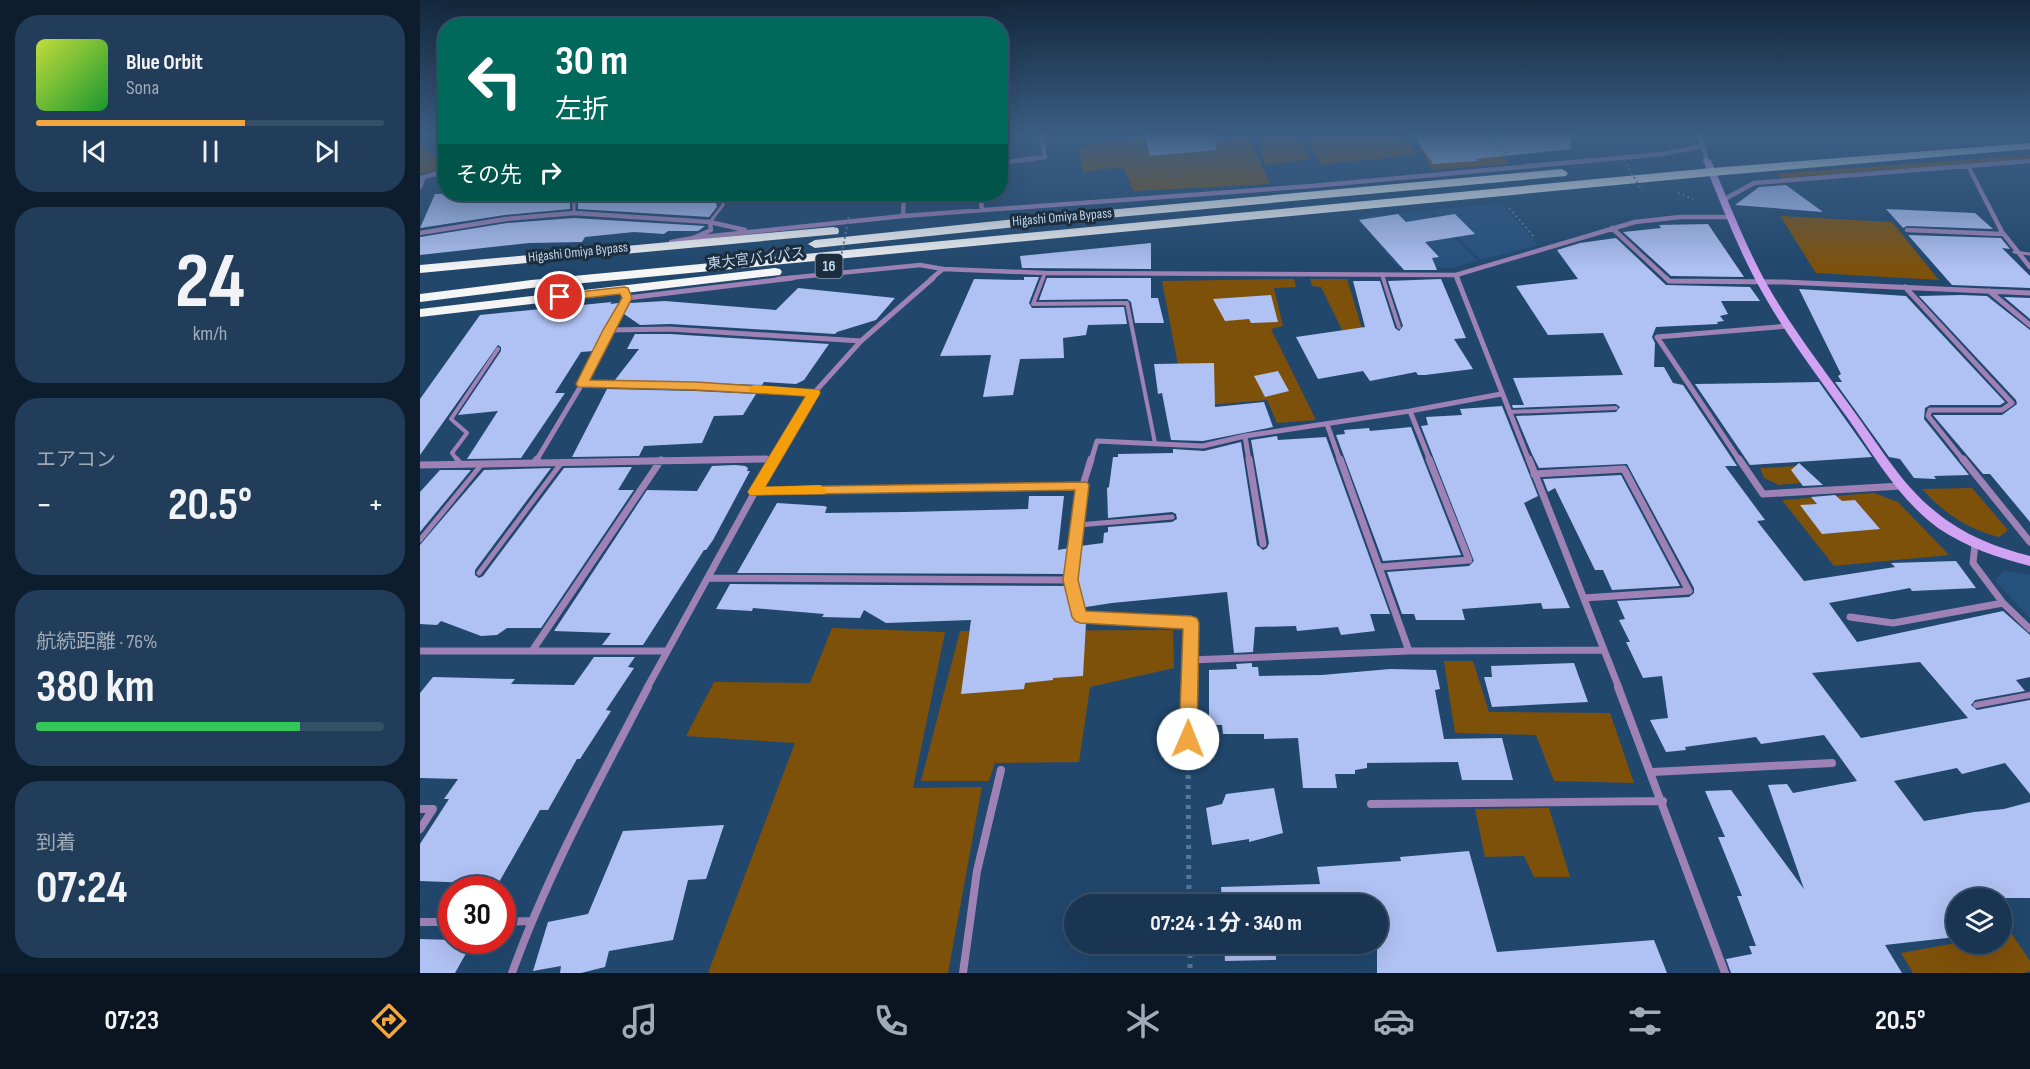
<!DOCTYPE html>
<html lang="ja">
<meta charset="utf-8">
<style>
body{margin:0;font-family:"Sofia Sans Condensed","Noto Sans JP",sans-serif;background:#223d59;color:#f1f3f6;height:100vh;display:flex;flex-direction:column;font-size:22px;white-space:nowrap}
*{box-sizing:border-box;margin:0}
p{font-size:20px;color:#9fabb8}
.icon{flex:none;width:33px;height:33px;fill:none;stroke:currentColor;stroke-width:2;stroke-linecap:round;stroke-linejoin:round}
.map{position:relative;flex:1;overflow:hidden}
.panel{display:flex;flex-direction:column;gap:15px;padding:15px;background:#0e1d2d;width:420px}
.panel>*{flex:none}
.banner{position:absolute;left:18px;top:18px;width:570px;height:183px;border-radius:24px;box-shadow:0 6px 24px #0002,0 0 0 2px #375069;background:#00695c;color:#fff;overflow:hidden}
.controls{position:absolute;left:1526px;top:888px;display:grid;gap:12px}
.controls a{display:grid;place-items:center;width:66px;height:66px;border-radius:50%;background:#193552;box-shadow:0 6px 24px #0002,0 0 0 2px #375069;font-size:30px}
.speed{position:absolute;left:18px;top:876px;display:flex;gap:12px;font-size:30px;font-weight:700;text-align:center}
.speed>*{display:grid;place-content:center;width:78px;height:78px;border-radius:50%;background:#193552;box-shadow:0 6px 24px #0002,0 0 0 2px #375069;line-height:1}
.speed .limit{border:9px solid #d22;background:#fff;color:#111}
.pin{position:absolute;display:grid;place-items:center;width:51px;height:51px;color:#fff;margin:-26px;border:3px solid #fff;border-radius:50%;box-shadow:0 2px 6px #0007}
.me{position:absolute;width:66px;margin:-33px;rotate:1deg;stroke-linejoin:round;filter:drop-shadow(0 0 4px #0008)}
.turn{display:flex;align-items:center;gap:21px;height:126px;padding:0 18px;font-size:27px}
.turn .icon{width:78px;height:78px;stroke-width:2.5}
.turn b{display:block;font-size:42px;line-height:51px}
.then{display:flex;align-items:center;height:57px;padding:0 18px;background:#0003;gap:12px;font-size:22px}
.big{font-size:45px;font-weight:700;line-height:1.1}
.panel .tile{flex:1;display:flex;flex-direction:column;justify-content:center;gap:9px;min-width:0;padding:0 21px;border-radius:24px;background:#223d59}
.panel .dial{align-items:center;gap:0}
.dial b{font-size:78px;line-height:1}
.song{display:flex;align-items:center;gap:18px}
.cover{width:72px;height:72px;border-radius:9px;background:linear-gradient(135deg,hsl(70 70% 55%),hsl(130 70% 35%))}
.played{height:6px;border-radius:3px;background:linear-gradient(90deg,#f1a640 60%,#375069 60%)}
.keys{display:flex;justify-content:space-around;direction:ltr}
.heat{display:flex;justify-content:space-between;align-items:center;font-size:33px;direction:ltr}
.charge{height:9px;border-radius:4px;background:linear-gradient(90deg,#34c759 76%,#375069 0)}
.trip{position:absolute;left:644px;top:894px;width:324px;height:60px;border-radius:30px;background:#193552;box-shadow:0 6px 24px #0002,0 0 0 2px #375069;font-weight:700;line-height:60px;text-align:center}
.tabs{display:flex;height:96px;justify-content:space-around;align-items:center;background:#0a1521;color:#9fabb8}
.tabs .icon{width:42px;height:42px}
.tabs .selected{color:#f1a640}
.tabs b{font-size:27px;color:#f1f3f6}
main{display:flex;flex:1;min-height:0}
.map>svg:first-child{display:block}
.built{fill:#25517d}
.green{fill:#7e510a}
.building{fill:#b0c1f3;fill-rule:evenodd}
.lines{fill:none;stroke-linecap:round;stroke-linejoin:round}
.path-far1{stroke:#587899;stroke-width:2;stroke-dasharray:2 3;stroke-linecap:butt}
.path{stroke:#587899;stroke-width:5;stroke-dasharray:4 6;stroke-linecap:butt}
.lane-far3{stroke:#9f82b5;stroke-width:3}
.lane-far2{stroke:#9f82b5;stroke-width:4}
.lane-far1{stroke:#9f82b5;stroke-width:5}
.lane{stroke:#9f82b5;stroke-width:6}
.street-far3{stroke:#9f82b5;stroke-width:4.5}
.street-far2{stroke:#9f82b5;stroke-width:5}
.street-far1{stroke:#9f82b5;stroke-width:7}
.street{stroke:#9f82b5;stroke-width:8}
.secondary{fill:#d2a2f3;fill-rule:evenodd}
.highway{fill:#f5f5f5;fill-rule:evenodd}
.path-bridge{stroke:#587899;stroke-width:2;stroke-dasharray:2 3;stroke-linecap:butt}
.route{fill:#f1a640;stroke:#9d6c2a;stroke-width:1.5}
.slow{fill:#f59e0b}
.labels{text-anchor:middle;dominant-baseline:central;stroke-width:6;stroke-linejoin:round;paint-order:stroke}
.far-street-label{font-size:14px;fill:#c0d5ec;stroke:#1c2d3e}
.shield{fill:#1c2d3e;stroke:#8fa3b8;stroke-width:1.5}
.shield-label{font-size:15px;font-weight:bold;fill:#c0d5ec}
</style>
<main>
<section class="panel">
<div class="tile">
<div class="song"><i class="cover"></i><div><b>Blue Orbit</b><p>Sona</p></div></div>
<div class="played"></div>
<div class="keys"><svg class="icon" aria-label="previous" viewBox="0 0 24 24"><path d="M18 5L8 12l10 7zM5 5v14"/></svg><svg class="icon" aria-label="pause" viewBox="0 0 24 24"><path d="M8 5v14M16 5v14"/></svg><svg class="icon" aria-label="next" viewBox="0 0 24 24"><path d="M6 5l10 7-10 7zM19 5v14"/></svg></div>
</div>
<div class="tile dial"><b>24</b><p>km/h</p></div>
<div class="tile"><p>エアコン</p>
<div class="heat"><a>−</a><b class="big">20.5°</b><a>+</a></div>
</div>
<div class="tile"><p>航続距離 · 76%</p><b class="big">380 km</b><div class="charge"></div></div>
<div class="tile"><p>到着</p><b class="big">07:24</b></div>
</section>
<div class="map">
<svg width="1610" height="973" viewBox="0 0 1610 973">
<rect width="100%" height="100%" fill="#21476d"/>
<!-- built -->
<path class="built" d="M1081,204L1118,245L1061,260L1009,210Z
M1007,211L1058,261L1031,268L978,267L937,217Z
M1585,570L1610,575V619L1575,580Z"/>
<!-- green -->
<path class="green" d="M722,134H800L803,139L828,135L850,184L713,191L703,167L663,172L658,148Z
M837,134H875L891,159L845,165Z
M881,134H982L998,155L901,164Z
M1068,139L1090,164L1012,170L999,146Z
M0,145L8,148L24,169L0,174Z
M1610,155V159L1361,178L1356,174Z
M1360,216L1472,222L1519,280L1396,273Z
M874,279L876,287L854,288L863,326L851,329L896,420L857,423L847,400L777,406L764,397L742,281Z
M890,279H927L948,348L932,350L901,287L892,286Z
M1381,466L1392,482L1359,485L1344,478L1340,468Z
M1552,488L1588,530L1579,537C1547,529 1524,513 1502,489Z
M1454,493L1478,502L1529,555L1414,566L1362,500Z
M412,628L525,632L493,788L562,787L528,973H288L375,743L266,736L294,682L390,683Z
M753,630L754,668L670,687L659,762L575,763L569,781H501L540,631Z
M1024,661H1053L1069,712L1190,713L1214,783L1134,781L1116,735L1035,733Z
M1129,808L1150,877H1114L1104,856L1065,857L1055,809Z
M1581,918L1610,961V971L1604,973H1493L1481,953L1536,943L1581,944Z"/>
<!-- building -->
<path class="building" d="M725,134H795L796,150L730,156Z
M992,134H1150L1151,149L1056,159L1058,161L1013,164Z
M1366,185L1403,212L1315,205L1339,187Z
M15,194H89L88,196L104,194H150V209L85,215L0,228Z
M158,194H294L297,207L289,217L158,209Z
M1466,209L1555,213L1573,229L1487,226L1483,228Z
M978,214L986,222L1035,214L1055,234L1005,242L1019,257L1012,258L1017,270H984L939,220Z
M154,218L285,226L278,231H248L244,234L214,232L165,237L162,242L109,243L0,255V237L87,223Z
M1288,224L1324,277L1251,276L1203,232L1241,228L1239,225Z
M1488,235L1581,238L1590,249L1582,248L1610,276V288L1532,285Z
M1196,238L1246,285L1330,287L1340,301H1301L1308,314L1300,316L1304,321L1297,322L1298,324L1236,327L1232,337L1235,343L1234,367H1244L1253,383L1263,385L1317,466H1305L1345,520L1337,521L1384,581L1475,567L1471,563L1536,561L1556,588L1492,591L1490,588L1409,603L1437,642L1583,611L1610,635V677L1596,680L1605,691L1555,700L1551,705L1557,710L1610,700V794L1585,763L1542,774L1537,768L1474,781L1504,821L1554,812L1584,809L1610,802V898H1536V937L1465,945L1482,973H1311L1306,959L1332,954L1329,946H1336L1317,896H1322L1298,837H1305L1285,791L1311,790L1384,889L1348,785L1367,784L1373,793L1437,781L1404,735L1341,744L1336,737L1265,747L1266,750L1246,752L1230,720L1248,718L1242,676L1223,678L1206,642H1210L1199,620L1205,619L1197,601L1269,597L1274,593V588L1207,464L1119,468L1112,454L1096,416L1196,412L1200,407L1196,404L1093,408L1092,405H1104L1093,378L1203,375L1183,333L1128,335L1096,286L1158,279L1137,250L1160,243ZM1500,662L1548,718L1441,738L1392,673Z
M731,243V269L602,268L600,256Z
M604,277H619L609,303L612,308L704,307L707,324L668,325L666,335L643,338L644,358L600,359L593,395L563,397L571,355L520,356L554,279L604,280Z
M627,278H731V298H738L744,323H715L711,302L707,299L619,300Z
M1021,279L1046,338L1034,339L1053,369L1005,375H998L996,372L950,381L943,371L898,379L876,337L945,327L933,281H960L975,328L979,331L983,326L968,281Z
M378,288L475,298L456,320L417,332L415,334L250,324L220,325L204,314L210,303L245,301L356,310Z
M1379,289L1486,296L1585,402L1580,405H1510L1505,408L1504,419L1549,475L1514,476L1516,479L1494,478L1480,459L1469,457L1415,382H1422L1418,376L1421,374Z
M851,295L858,322L831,323L829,319L805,321L793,299Z
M1541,295L1567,296L1610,330V522L1570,474H1563L1513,415H1582L1597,404L1596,400L1499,296Z
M1584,297L1610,298V319Z
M192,302L190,304L199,303L174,351L161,352L135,393H145L101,458L47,459L78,411L38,415L81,351V347L78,345L0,455V399L60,315Z
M215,334H250L409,344L384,380L376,384L344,382L342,385L195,380L219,349H207Z
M794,363L795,407L844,402L853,427L783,441L751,440L742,393L738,394L734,364Z
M858,371L869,391L845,397L834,376Z
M1399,382L1452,457L1330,465L1275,384Z
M187,389L276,391L336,394L323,415L294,416L282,443L224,446L219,456L152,457Z
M1082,406L1118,496L1104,503L1150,608L1123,609L1121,603L1042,609L1045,620H996L994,614H982L967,572L1049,566L1054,561L1001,426L1008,425L1006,417L1042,415L1040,409Z
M991,427L1004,461L1041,555L963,561L916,435L925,434L924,430L949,428L950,431Z
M857,436L858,440L906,437L970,614H950L955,631L921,635L918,627L877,631L876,626L835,627L833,652L814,653L807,592L692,603L666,607L664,612L656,580L660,546L683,543L684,533L688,532V527L752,522L757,519L756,514L752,512L688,518L687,488L689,487L693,457H698V454L753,453V449L784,451L821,442L837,545L843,550L847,548L849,543L831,440Z
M1379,463L1403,485L1383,486L1371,470Z
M315,465L325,466L328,468L327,471H330L293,540L286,550H284L223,645H182L191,633L134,631L227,490L277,491L292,466Z
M212,467L198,490H214L121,628H87L77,635L61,636L21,621L17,625L0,624V545L64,470L131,468L55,570V575L59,578L63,576L144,468Z
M20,470H51L0,532V492Z
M1201,475L1260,586L1192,590L1183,570H1175L1135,488L1128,492L1123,479Z
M1415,495L1422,501L1435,500L1460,529L1402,534L1380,505L1397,504L1391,497Z
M609,496H644L638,550L649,548L645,574L317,573L357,503L404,506L407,507L405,513L485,512L608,509Z
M310,584L646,586L655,619L666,623L663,676L633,678V680L605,683L604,689L541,694L551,620L466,623L444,610L440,618L402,617L404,614L333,608L332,611L296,609Z
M174,657H215L208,667L214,668L186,710L191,711L160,759H157L128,810H120L78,884L0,881V844L29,799H24L38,779L0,778V693L13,677L95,679L91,684L154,685Z
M832,663V667H838L839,676L902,675L970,669L1016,670L1020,689L1015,690L1024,739L1082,738L1093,780H1042L1038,762L947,763V768L935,770V774H915L917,788H883L878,738L844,739V734H803L802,725H789V670L817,669L816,664Z
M1154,663L1168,702L1072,707L1064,677H1072L1071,666Z
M854,788L863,833L829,842V839L792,845L786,808L802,804L806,794Z
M304,825L286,879L268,880L253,940L189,951L185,967L161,973H140L141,966L113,971L128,922L168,914L203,831Z
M1049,851L1077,952L1234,940L1247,973H957V904H802L801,887L900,884L897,867L981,861L980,857Z
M0,939L32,940L53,941L35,973H0Z
M804,944H856V960L805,961Z"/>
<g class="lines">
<!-- path-far1 -->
<path class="path-far1" d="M1068,134L1086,153
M1295,139L1317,138
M1258,193L1273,199
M1089,208L1114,237"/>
<!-- path -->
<path class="path" d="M768,755L769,904
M770,944V973"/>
<!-- lane-far3 -->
<path class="lane-far3" d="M154,194V213
M290,222L303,205L304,194
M1594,252L1610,254
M962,274L964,279
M623,279L625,273"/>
<!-- lane-far2 -->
<path class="lane-far2" d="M623,278L613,304L707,303L735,443
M963,278L979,327
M1089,412L1196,408
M38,461L32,453L47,433L31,419L78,349"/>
<!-- lane-far1 -->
<path class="lane-far1" d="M37,459L41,464
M658,525L752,517
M0,540L62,464
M59,573L142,462"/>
<!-- lane -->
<path class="lane" d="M1556,705L1610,695"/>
<!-- street-far3 -->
<path class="street-far3" d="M1279,134L1287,160
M580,163L625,157L621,134
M1548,166L1582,232L1610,267
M0,178L26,171
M0,187L4,177
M560,194L562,210
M1303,200L1334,183L1610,161
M483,216L484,194
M290,222L325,230
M1192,228L1247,279
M1487,230L1581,234
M0,233L86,219L154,213L290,222L291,230L273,238L251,242
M273,238L483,216L892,186L1242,154L1283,146
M358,279L500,265L523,269L625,273L1036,275
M511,279L523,269
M1038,279L1036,275L1215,222L1260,217H1311"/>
<!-- street-far2 -->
<path class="street-far2" d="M1037,278L1109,461
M1246,278L1249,281L1364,282L1610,293
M1485,287L1592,403L1582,410H1510L1508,416L1544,461
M1569,291L1610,325
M207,298L373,278
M189,330L250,329L441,341
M162,384L276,386L394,393
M990,411L1010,461
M907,424L920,461
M825,436L829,461
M116,461L162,384L207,298L204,290
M258,461L353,459
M352,461L394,393L441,341L513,278
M671,461L677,441L783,446L825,436L990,411L1081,394
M1320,461L1237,337L1368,326"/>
<!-- street-far1 -->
<path class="street-far1" d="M829,459L843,544
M920,459L989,651
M1109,459L1199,688
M1319,459L1343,494L1481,486
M1543,459L1610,542
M115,462L117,459
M0,465L346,459
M1114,474L1204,469L1269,591L1164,598
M663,485L650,580L660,617L771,623L770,660
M335,492L663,485L671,459
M1555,544L1553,563L1583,603L1610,629
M961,567L1049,560L1009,459
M288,578L650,580
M1430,617L1473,623L1583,603
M0,651H246
M112,651L241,460
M227,688L353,459
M769,688L770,660L989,651L1184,650"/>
<!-- street -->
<path class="street" d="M1198,687L1305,973
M768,739L769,687
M1232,772L1412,763
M951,804L1243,801
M0,809H13L0,829
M0,922H32
M82,922L111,921
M92,973C128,873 179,781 228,687
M543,973L557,871L581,770"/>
<!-- secondary -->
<path class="secondary" d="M1284,158L1291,160C1308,201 1324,242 1345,281C1372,329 1406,372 1438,417C1462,450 1483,486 1516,512C1544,535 1575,547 1610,556V566C1578,558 1546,547 1518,528C1480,500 1456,459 1429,420C1397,375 1362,330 1336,281C1315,242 1300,201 1283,160Z"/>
<!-- highway -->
<path class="highway" d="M1610,143V149L1292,176L111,288L0,302V294L111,280L1292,168Z
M1142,169L1148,173L1146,176L643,222L395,248L388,244L395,240L643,214Z
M413,227L418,228L419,231L418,234L0,273V265Z
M355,268L360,269L362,272L360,275L0,317V309Z"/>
<!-- path-bridge -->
<path class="path-bridge" d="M1199,151L1222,191
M417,278L429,216"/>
</g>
<!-- sky -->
<linearGradient id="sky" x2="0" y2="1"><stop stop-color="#12273c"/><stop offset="0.5" stop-color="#3d5e84"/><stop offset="1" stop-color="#3d5e84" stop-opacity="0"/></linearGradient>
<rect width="1610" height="270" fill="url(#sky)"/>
<!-- route -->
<path class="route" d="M204,287L208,288L212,298L170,380L276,382L399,390L400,393L345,487L667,482L669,485L658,580L666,611L771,616L777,618L779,623L777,739L774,745L768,747L762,745L759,739L763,629L660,623L655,621L652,617L643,580L655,490L330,495L328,492L386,396L276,390L158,387L156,384L183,330L202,298L200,294L140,301L135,297L140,294Z"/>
<!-- slow -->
<path class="slow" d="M334,385L399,390L400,393L345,487L400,485L407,490L405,494L330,495L328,492L386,396L330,392L328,389Z"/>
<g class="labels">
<!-- far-street labels -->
<g class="far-street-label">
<text transform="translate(642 217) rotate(-5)">Higashi Omiya Bypass</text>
<text transform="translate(158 252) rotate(-6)">Higashi Omiya Bypass</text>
<text transform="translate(336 258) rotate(-7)">東大宮バイパス</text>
</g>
<!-- shield labels -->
<rect class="shield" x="395.5" y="254" width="27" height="24" rx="4.5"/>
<g class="shield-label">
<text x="409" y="266">16</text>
</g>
</g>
</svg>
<div class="controls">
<a><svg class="icon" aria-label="layers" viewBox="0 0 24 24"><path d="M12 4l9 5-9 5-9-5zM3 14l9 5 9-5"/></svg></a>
</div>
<div class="speed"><div class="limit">30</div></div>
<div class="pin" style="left:140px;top:297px;background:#d93025"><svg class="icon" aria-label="arrive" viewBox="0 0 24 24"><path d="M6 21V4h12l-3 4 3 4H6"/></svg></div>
<svg class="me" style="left:768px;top:739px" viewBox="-20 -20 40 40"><circle r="19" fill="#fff"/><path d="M0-13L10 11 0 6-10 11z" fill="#f1a640"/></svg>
<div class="trip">07:24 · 1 分 · 340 m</div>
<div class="banner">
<div class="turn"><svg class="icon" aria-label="left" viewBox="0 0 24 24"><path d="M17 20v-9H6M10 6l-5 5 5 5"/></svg><div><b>30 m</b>左折</div></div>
<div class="then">その先<svg class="icon" aria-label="right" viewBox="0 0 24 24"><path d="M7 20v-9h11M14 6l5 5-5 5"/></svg></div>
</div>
</div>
</main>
<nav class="tabs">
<b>07:23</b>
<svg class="icon selected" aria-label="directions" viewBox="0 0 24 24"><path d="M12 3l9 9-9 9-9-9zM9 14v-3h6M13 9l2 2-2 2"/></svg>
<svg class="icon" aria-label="music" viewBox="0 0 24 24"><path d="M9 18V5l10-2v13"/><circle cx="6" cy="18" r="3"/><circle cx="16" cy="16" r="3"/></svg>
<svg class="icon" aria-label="phone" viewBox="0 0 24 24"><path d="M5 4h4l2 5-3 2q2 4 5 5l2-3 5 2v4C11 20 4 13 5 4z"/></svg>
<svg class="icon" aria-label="climate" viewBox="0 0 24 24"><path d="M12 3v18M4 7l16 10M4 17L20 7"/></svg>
<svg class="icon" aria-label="car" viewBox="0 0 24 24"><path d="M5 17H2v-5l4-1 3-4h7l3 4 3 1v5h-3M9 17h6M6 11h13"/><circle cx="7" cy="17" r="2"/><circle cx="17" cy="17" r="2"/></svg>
<svg class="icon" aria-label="filters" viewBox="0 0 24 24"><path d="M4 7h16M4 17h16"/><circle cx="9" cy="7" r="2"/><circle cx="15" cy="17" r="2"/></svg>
<b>20.5°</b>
</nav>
